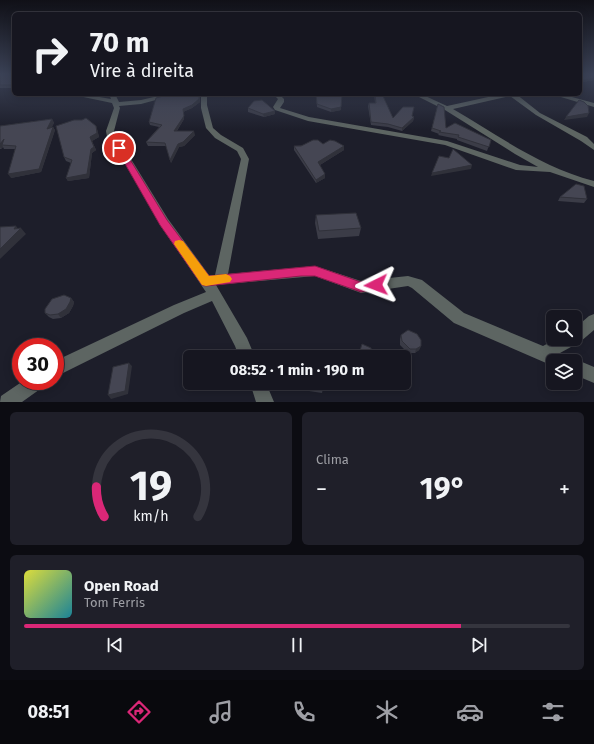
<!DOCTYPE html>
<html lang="pt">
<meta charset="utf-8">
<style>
body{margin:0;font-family:"Fira Sans",sans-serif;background:#1f1f29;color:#f1f3f6;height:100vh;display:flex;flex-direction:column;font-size:15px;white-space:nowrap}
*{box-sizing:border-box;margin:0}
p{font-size:13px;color:#9e9fa5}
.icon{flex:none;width:22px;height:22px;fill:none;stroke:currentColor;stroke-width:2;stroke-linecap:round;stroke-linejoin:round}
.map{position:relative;height:402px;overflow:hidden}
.drawer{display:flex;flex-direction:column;gap:10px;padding:10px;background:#0c0c12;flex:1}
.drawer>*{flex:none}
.banner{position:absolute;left:12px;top:12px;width:570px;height:84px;border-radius:6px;box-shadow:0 2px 10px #0003,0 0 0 1px #35353e;background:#161620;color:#f1f3f6;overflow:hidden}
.buttons{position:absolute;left:546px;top:310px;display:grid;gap:8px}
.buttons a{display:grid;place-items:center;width:36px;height:36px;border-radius:6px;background:#161620;box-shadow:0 2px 10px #0003,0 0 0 1px #35353e;font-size:20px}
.speed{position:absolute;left:12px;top:338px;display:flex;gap:8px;font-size:20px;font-weight:700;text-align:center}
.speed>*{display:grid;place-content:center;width:52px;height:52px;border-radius:50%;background:#161620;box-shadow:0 2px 10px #0003,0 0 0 1px #35353e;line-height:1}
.speed .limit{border:6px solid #d22;background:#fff;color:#111}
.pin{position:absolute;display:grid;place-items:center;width:34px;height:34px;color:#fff;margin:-17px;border:2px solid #fff;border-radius:50%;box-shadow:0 1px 4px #0007}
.me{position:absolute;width:44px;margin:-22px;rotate:267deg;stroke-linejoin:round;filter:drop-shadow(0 0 3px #0008)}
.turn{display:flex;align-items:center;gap:14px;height:84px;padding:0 12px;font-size:18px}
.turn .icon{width:52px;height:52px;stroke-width:2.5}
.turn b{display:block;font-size:28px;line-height:34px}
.big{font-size:30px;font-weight:700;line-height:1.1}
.drawer .tile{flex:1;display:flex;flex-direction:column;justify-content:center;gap:6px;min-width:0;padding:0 14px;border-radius:6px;background:#1f1f29}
.drawer .dial{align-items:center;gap:0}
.dial svg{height:104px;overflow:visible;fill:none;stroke:#35353e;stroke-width:7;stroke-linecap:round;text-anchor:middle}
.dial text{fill:#f1f3f6;stroke:none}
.song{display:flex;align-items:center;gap:12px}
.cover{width:48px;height:48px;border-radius:6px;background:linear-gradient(135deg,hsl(60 70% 55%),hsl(190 70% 35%))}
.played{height:4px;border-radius:2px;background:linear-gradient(90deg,#db2777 80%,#35353e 80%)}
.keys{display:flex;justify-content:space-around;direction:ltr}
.heat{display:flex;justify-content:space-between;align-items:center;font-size:22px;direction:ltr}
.drawer .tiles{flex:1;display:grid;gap:10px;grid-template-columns:1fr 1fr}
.tile:last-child{grid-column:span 2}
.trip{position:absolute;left:183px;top:350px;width:228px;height:40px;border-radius:6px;background:#161620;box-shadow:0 2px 10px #0003,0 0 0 1px #35353e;font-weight:700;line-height:40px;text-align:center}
.tabs{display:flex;height:64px;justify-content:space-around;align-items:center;background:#09090d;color:#9e9fa5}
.tabs .icon{width:28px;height:28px}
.tabs .active{color:#db2777}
.tabs b{font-size:18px;color:#f1f3f6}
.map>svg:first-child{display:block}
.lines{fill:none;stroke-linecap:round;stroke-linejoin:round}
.minor{fill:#5d6562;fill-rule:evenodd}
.wall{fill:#3b3c47}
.shaded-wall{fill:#30313a}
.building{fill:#454653;stroke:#30313a}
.route{fill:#db2777;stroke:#8e194d}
.slow{fill:#f59e0b}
</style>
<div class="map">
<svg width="594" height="402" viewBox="0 0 594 402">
<rect width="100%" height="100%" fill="#1d1e2a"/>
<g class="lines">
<!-- minor -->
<path class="minor" d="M69,94H82L111,99L109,94H115L119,102L141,100L167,94H178L141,104L119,106L120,108L114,131L115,137L131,159L168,219L209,275H215L241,159L237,151L215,138L206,128L201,108V94H207V105L213,128L221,135L243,148L249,159L228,274L315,266L361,281L408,276L422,280L464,313L543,346L556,339H575V328L589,316L594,314V330L580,342L560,353L566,355L568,361H553V366L454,323L412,288L408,286L361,293L315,276L216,285L247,338L255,357H239L235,346L212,301L184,313L55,377V361L174,305L206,292L160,225L123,159L107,137L106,131L114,108L112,103Z
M221,94H247C242,97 226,97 221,94Z
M273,94H279L284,99V102L280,108L309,117L447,141L520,165L538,167L515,154L445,110L413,94H421L447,106L502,94H516L540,113L587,137L594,144V150L581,141L536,115L510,96L453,109C499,136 541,167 594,181V187L550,172L516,170L445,145L308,121L275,110L273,107L278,99Z
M551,94H561L594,103V107Z
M575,359L594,367V383L575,375V361H570Z
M23,381H45L43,387L22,402H0L1,396Z
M250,383H266L274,402H256Z"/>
</g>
<!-- wall -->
<path class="wall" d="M0,74H14V88H0Z
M580,74H594V80L582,82H580Z
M171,94H199L200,95V102L192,108L183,112L184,119L177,131L195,135L184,146L179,147L171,163L166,146H148L146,142L159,127L150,125L149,122Z
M316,94L341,110L331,112L317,107Z
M374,94H382L393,118L412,116L414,117L413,121L402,131L388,127L371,125L368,106L369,103H375Z
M438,104L446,128L491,140L487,151L457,140V139L438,135L439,134L431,131Z
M248,108L275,111V114L264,117L248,112Z
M52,119L54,123L51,128L53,127L55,130L41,172L11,178L15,149H4L3,147L1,149H0V126Z
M97,129L99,137L92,141L96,150L92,153L89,178L68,181L66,178L71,163L66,161L64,157Z
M323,144L344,146V150L320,165L325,178L316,183L294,150V146Z
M560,197L587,199L584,203L558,201Z
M316,215L361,228L359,236L318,239L315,223Z
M71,298L74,302L73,306L69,313L61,318L53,319L49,317L45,313Z
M401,335L421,346L419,350L415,353H408L400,345V339Z
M296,383H324L322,393L296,389Z"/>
<!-- shaded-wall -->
<path class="shaded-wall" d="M594,78V80L582,82L584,80Z
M199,94L200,102L192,108L183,112L184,119L174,135V131L183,109Z
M341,107V110L331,112V109Z
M275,111V114L264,117L263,114Z
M589,113L587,117L564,120L566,117Z
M414,117L413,121L402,131V128Z
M52,119L54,123L49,133L47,129Z
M96,126L97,129L99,137L92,141L96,150L92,153L89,178L68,181L66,178L90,137Z
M53,127L55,130L41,172L11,178L8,174Z
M194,131L195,135L184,146L179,147L171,163L170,160L178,144Z
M4,139L2,145L3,147L1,149L0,147V144Z
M344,146V150L318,166V162Z
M472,165L471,169L431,176L432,173Z
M325,174V178L316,183V180Z
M16,226L19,230L21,228L26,234L0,259V249Z
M71,298L74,302L73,306L69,313L61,318L58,314Z
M421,346L419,350L415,353L416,349Z
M129,363L132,366L128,394L111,399L108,395Z"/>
<!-- building -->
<path class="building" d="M0,74H14V85H0Z
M580,74H594V78L584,80L580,79Z
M171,94H199V99L192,105L183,109L184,116L174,131H194L183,142L178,144L170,160L165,143L146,142L162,125L149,122L156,98Z
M316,94L342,95L341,107L331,109L317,104Z
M375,94H382L393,118L403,107H414L412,116L414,117L402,128L388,124L371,122L369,103H376Z
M262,100L275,111L263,114L248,108L254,101Z
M579,100L584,102L588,106L589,113L566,117Z
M438,104L444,107L446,128L455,123L491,140L489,147L458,137L459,135L439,132L441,131L432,128Z
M86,118L96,126L97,133L90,137L94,147L91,149L87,174L66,178L72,160L64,157L56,126L74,120H82Z
M52,119L47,129L53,127L39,169L8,174L16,146L2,145L4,139L0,144V126Z
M313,140H318L323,144L330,140L335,141L344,146L318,162L325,174L316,180L294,146H301Z
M453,149L472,165L432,173L439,156L449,158Z
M576,184L584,186L587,199L560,197Z
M356,213L361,228L319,231L316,215Z
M16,226L14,229L21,228L0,249V227Z
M64,295L71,298L70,302L66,309L58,314L50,315L45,313V309L52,299Z
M408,330L417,334L421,340V346L416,349H410L402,341L401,335Z
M362,344L371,348L372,354L370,357H358Z
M299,355L316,357H299Z
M129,363L125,391L108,395L113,367Z
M301,383H324L323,386Z"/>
<!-- sky -->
<linearGradient id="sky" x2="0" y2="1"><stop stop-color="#101017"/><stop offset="0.57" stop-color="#3a4155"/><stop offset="1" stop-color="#3a4155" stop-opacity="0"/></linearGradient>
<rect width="594" height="130" fill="url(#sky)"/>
<!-- route -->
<path class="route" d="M119,146L123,148L167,220L209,276L315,266L361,282L376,280L381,281L382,285L381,288L361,292L315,276H301L206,286L202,285L160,225L116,148Z"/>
<!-- slow -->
<path class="slow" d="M179,240L183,241L209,276L226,274L230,276L232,279L230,282L206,286L202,285L174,244L175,241Z"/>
</svg>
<div class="buttons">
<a><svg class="icon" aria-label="search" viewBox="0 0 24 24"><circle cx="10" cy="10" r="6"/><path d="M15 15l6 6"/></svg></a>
<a><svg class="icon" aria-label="layers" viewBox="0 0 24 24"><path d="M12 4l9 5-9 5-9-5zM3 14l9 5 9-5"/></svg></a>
</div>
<div class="speed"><div class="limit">30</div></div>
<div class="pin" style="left:119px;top:148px;background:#d93025"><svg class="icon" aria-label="arrive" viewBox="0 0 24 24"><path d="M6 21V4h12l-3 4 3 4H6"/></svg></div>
<svg class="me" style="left:376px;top:285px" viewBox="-20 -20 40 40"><path d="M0-17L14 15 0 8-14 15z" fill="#db2777" stroke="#fff" stroke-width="4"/></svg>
<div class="trip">08:52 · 1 min · 190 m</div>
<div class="banner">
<div class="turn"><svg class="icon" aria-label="right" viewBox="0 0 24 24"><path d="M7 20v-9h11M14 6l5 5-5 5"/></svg><div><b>70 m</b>Vire à direita</div></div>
</div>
</div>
<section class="drawer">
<div class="tiles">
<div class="tile dial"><svg viewBox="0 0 100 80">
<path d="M14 69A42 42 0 1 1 86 69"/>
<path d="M14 69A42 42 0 0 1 8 46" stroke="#db2777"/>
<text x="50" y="56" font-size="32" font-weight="700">19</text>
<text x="50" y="72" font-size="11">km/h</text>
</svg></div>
<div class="tile"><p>Clima</p>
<div class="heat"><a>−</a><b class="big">19°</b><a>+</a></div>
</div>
<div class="tile">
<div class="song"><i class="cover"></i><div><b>Open Road</b><p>Tom Ferris</p></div></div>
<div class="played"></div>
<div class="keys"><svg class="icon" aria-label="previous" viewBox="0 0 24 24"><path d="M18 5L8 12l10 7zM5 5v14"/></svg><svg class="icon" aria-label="pause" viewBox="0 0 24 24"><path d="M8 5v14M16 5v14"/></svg><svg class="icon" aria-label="next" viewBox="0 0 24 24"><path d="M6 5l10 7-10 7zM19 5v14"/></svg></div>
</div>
</div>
</section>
<nav class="tabs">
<b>08:51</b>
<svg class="icon active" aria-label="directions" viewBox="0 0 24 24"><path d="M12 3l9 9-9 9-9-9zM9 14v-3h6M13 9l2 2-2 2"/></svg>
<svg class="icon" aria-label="music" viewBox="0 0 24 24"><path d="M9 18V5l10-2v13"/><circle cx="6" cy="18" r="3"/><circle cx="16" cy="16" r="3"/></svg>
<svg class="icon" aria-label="phone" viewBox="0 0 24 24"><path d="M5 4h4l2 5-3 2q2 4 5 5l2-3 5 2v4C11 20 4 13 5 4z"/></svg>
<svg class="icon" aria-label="climate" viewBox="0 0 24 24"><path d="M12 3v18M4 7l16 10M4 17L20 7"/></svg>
<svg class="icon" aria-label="car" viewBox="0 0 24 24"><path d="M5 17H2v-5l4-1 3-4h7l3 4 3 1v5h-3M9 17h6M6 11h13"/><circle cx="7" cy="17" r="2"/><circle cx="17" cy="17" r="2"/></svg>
<svg class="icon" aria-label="filters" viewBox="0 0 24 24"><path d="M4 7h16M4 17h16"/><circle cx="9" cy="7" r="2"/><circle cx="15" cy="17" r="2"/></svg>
</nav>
